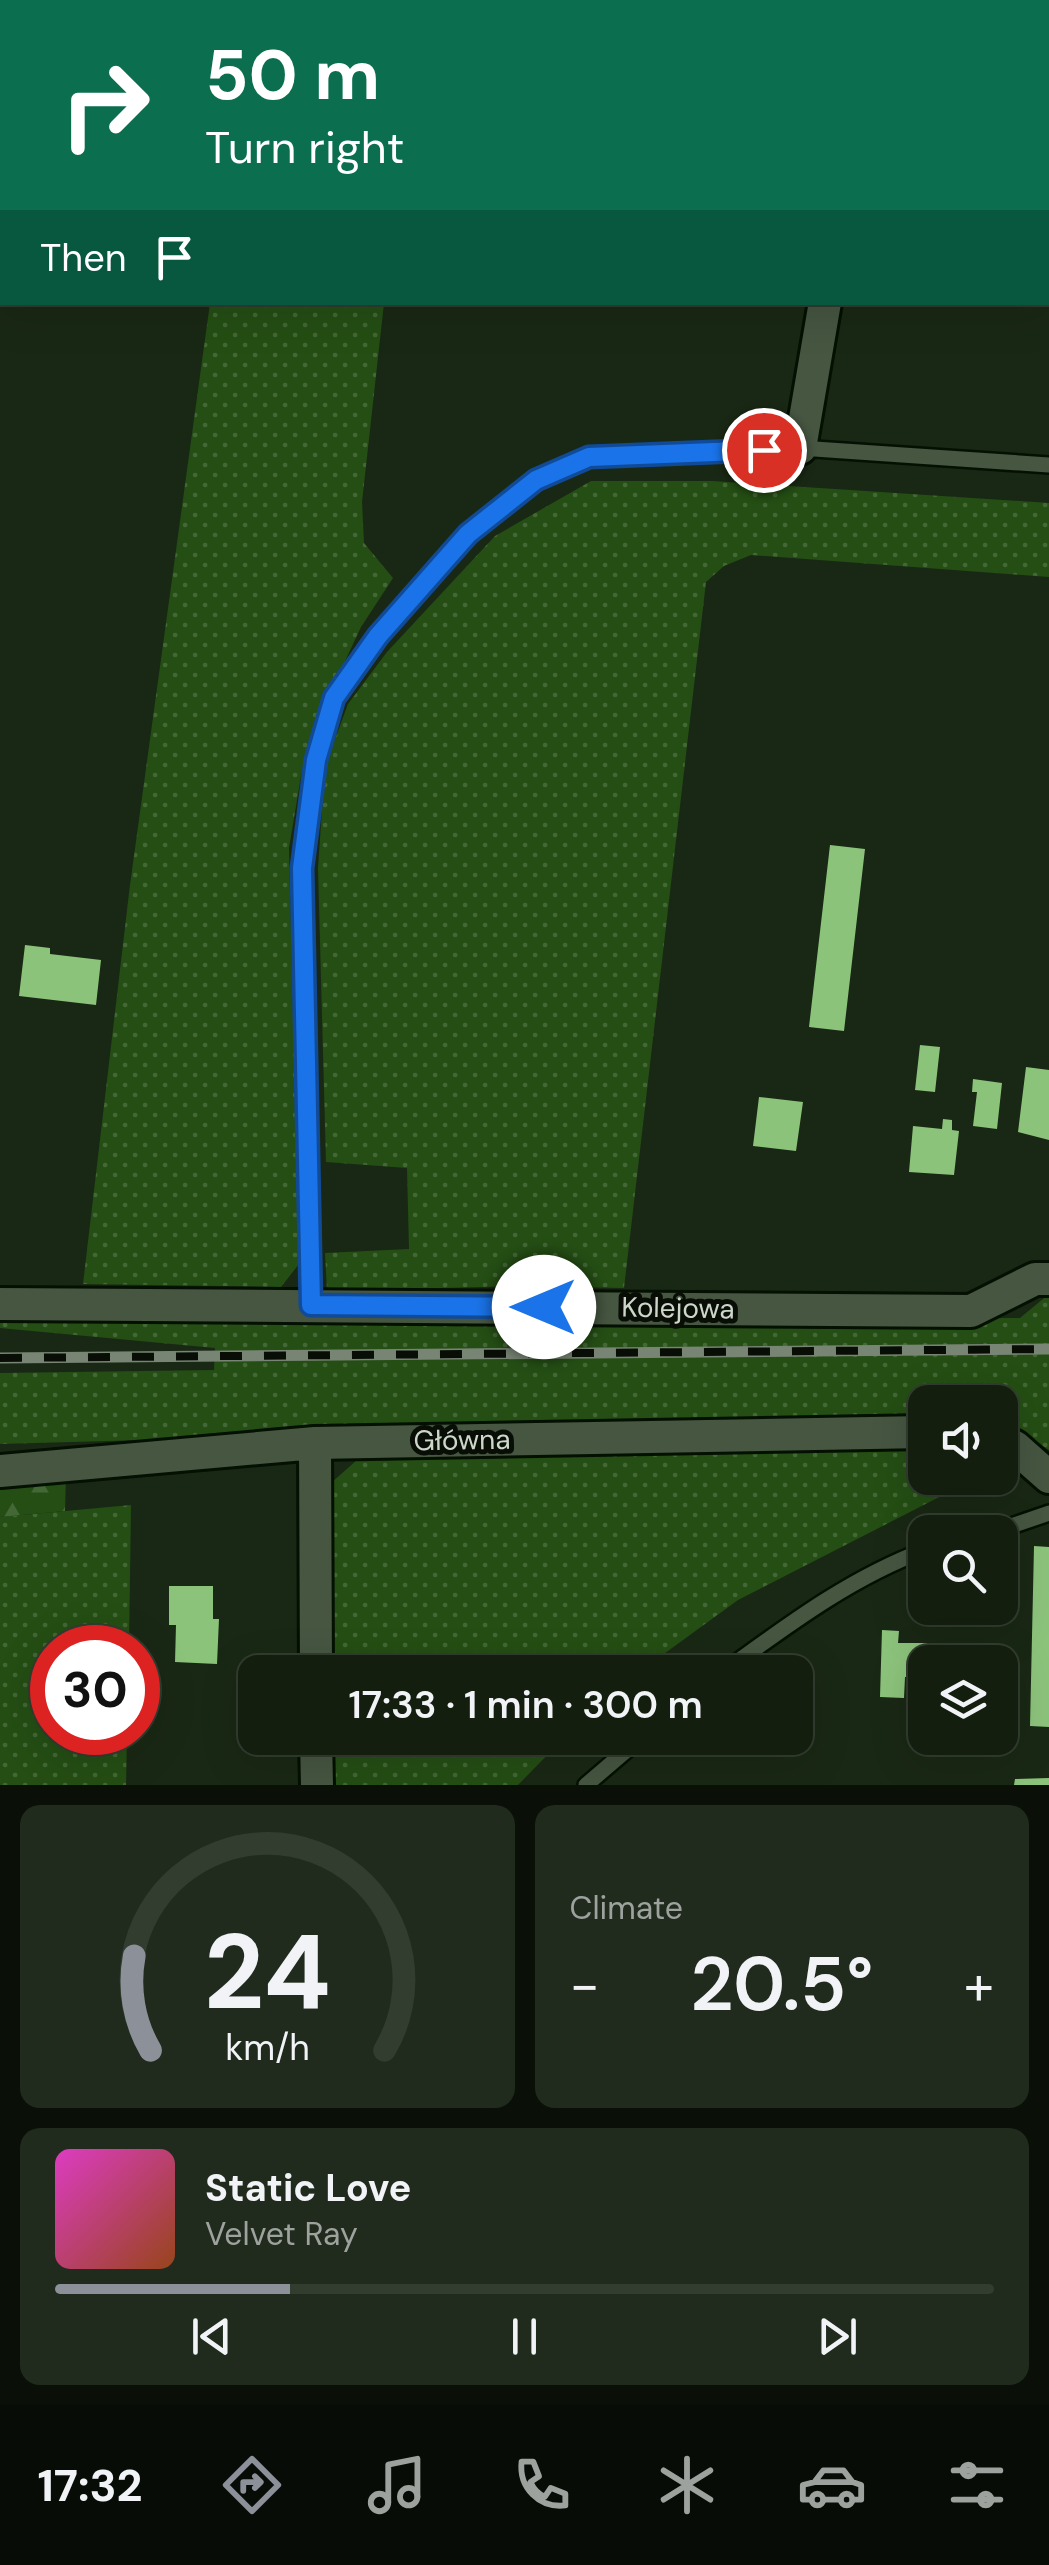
<!DOCTYPE html>
<meta charset="utf-8">
<style>
body{margin:0;font-family:"DM Sans",sans-serif;background:#202b1d;color:#f1f3f6;height:100vh;display:flex;flex-direction:column;font-size:38px;white-space:nowrap}
*{box-sizing:border-box;margin:0}
p{font-size:32px;color:#9da29e}
.icon{flex:none;width:55px;height:55px;fill:none;stroke:currentColor;stroke-width:2;stroke-linecap:round;stroke-linejoin:round}
.map{position:relative;height:1785px;overflow:hidden}
.details{display:flex;flex-direction:column;gap:20px;padding:20px;background:#0a1008;flex:1}
.details>*{flex:none}
.top-card{position:absolute;left:0px;top:0px;width:1050px;height:305px;box-shadow:0 10px 40px #0002,0 0 0 2px #323c2f;background:#0b6e4f;color:#fff;overflow:hidden}
.tools{position:absolute;left:908px;top:1385px;display:grid;gap:20px}
.tools a{display:grid;place-items:center;width:110px;height:110px;border-radius:20px;background:#131e0f;box-shadow:0 10px 40px #0002,0 0 0 2px #323c2f;font-size:50px}
.speed{position:absolute;left:30px;top:1625px;display:flex;gap:20px;font-size:50px;font-weight:700;text-align:center}
.speed>*{display:grid;place-content:center;width:130px;height:130px;border-radius:50%;background:#131e0f;box-shadow:0 10px 40px #0002,0 0 0 2px #323c2f;line-height:1}
.speed .limit{border:15px solid #d22;background:#fff;color:#111}
.pin{position:absolute;display:grid;place-items:center;width:85px;height:85px;color:#fff;margin:-42px;border:5px solid #fff;border-radius:50%;box-shadow:0 2px 10px #0007}
.me{position:absolute;width:110px;margin:-55px;rotate:270deg;stroke-linejoin:round;filter:drop-shadow(0 0 8px #0008)}
.turn{display:flex;align-items:center;gap:35px;height:210px;padding:0 40px;font-size:45px}
.turn .icon{width:130px;height:130px;stroke-width:2.5}
.turn b{display:block;font-size:70px;line-height:85px}
.then{display:flex;align-items:center;height:95px;padding:0 40px;background:#0003;gap:20px;font-size:38px}
.big{font-size:75px;font-weight:600;line-height:1.1}
.details .widget{flex:1;display:flex;flex-direction:column;justify-content:center;gap:15px;min-width:0;padding:0 35px;border-radius:20px;background:#202b1d}
.details .dial{align-items:center;gap:0}
.dial svg{height:260px;overflow:visible;fill:none;stroke:#323c2f;stroke-width:7;stroke-linecap:round;text-anchor:middle}
.dial text{fill:#f1f3f6;stroke:none}
.song{display:flex;align-items:center;gap:30px}
.cover{width:120px;height:120px;border-radius:15px;background:linear-gradient(135deg,hsl(310 70% 55%),hsl(20 70% 35%))}
.played{height:10px;border-radius:5px;background:linear-gradient(90deg,#8c9099 25%,#323c2f 25%)}
.keys{display:flex;justify-content:space-around;direction:ltr}
.heat{display:flex;justify-content:space-between;align-items:center;font-size:55px;direction:ltr}
.details .tiles{flex:1;display:grid;gap:20px;grid-template-columns:1fr 1fr}
.widget:last-child{grid-column:span 2}
.trip{position:absolute;left:238px;top:1655px;width:575px;height:100px;border-radius:20px;background:#131e0f;box-shadow:0 10px 40px #0002,0 0 0 2px #323c2f;font-weight:600;line-height:100px;text-align:center}
.menu{display:flex;height:160px;justify-content:space-around;align-items:center;background:#080c06;color:#9da29e}
.menu .icon{width:70px;height:70px}
.menu .active{color:#8c9099}
.menu b{font-size:45px;color:#f1f3f6}
.map>svg:first-child{display:block}
.grass{fill:url(#grass-dots)}
.forest{fill:url(#forest-firs)}
.building{fill:#8cc37b}
.lines{fill:none;stroke-linecap:round;stroke-linejoin:round}
.lane-casing{stroke:#041002;stroke-width:20}
.street-casing{stroke:#041002;stroke-width:38}
.lane{stroke:#465641;stroke-width:15}
.street{stroke:#465641;stroke-width:32}
.rail-casing{stroke:#788474;stroke-width:11}
.rail{stroke:#080e06;stroke-width:8;stroke-dasharray:22;stroke-linecap:butt}
.route-casing{stroke:#114b97;stroke-width:25}
.route{stroke:#1a73e8;stroke-width:18}
.labels{text-anchor:middle;dominant-baseline:central;stroke-width:10;stroke-linejoin:round;paint-order:stroke}
.street-label{font-size:28px;fill:#ccd6c9;stroke:#080e06}
</style>
<div class="map">
<svg width="1049" height="1785" viewBox="0 0 1049 1785">
<defs>
<pattern id="grass-dots" width="8" height="8" patternUnits="userSpaceOnUse" patternTransform="scale(2.5)"><rect width="8" height="8" fill="#244e14"/><path d="M2 2h.1M6 6h.1" fill="none" stroke="#436735" stroke-width="1.8" stroke-linecap="round"/></pattern>
<pattern id="forest-firs" width="22" height="20" patternUnits="userSpaceOnUse" patternTransform="scale(2.5)"><rect width="22" height="20" fill="#244e14"/><path d="M5 1l3.5 6h-7zM16 11l3.5 6h-7z" fill="#436735"/></pattern>
</defs>
<rect width="100%" height="100%" fill="#192814"/>
<!-- grass -->
<path class="grass" d="M210,303H384L362,502L364,543L393,578L361,627L331,691L301,776L289,848L299,1264L281,1287L83,1284L130,885Z
M591,481H712L1049,503V577L751,555L724,566L706,582L624,1288L520,1286L327,1291L325,1253L409,1249L407,1168L326,1162L318,868L325,766L348,704L387,652L495,536Z
M1049,1294V1450L1017,1429L1000,1425V1402H925V1418L0,1444V1373L214,1370L215,1348L0,1328V1313L311,1320L1020,1318Z
M925,1449V1478H998L951,1491L738,1600L639,1672H333L331,1483L357,1460Z
M131,1505L129,1647L52,1648V1732L127,1733L126,1785H0V1517Z
M334,1738H564L518,1785H334Z"/>
<!-- forest -->
<path class="forest" d="M66,1475L65,1511L0,1517V1482Z"/>
<!-- building -->
<path class="building" d="M830,845L865,849L844,1031L809,1027Z
M25,945L50,948V954L101,960L96,1005L19,996Z
M920,1045L940,1047L935,1092L915,1090Z
M1026,1067L1049,1070V1140L1018,1132Z
M973,1079L1002,1083L997,1129L973,1126L977,1092H972Z
M759,1097L803,1102L796,1151L753,1146Z
M943,1119L952,1120V1130L959,1131L954,1175L909,1172L913,1126L942,1129Z
M1034,1546L1049,1547V1727L1030,1726Z
M169,1586H213V1619H219L217,1664L175,1662L176,1625H169Z
M882,1630L899,1631L898,1643H949L950,1662H925V1677H905L904,1698L880,1697Z
M1000,1706H1015V1727H1000Z
M1049,1778V1785H1014L1015,1779Z"/>
<g class="lines">
<defs>
<path id="lane" d="M311,1305L303,868L316,761L334,698L378,637L467,534L536,479L589,457L800,448L1049,465
M994,1532L1049,1513
M723,1672C788,1625 850,1578 925,1550
M586,1785L641,1738"/>
<path id="street" d="M1048,26L1049,24
M800,448L825,302
M0,1304L971,1311L1035,1279H1049
M1000,1439L1015,1447L1049,1477
M315,1443L316,1672
M0,1471L315,1443L925,1432
M316,1738L317,1785"/>
</defs>
<!-- lane casing -->
<use href="#lane" class="lane-casing"/>
<!-- street casing -->
<use href="#street" class="street-casing"/>
<!-- lane -->
<use href="#lane" class="lane"/>
<!-- street -->
<use href="#street" class="street"/>
<defs>
<path id="rail" d="M0,1358L1049,1349"/>
</defs>
<!-- rail casing -->
<use href="#rail" class="rail-casing"/>
<!-- rail -->
<use href="#rail" class="rail"/>
</g>
<g class="lines">
<defs>
<path id="route" d="M544,1307L311,1305L302,868L316,760L334,698L378,636L468,534L536,480L589,457L764,450"/>
</defs>
<!-- route casing -->
<use href="#route" class="route-casing"/>
<!-- route -->
<use href="#route" class="route"/>
</g>
<g class="labels">
<!-- street labels -->
<g class="street-label">
<text transform="translate(678 1308) rotate(1)">Kolejowa</text>
<text transform="translate(462 1440) rotate(-1)">Główna</text>
</g>
</g>
</svg>
<div class="tools">
<a><svg class="icon" aria-label="sound" viewBox="0 0 24 24"><path d="M4 9h4l5-4v14l-5-4H4zM17 9q2 3 0 6"/></svg></a>
<a><svg class="icon" aria-label="search" viewBox="0 0 24 24"><circle cx="10" cy="10" r="6"/><path d="M15 15l6 6"/></svg></a>
<a><svg class="icon" aria-label="layers" viewBox="0 0 24 24"><path d="M12 4l9 5-9 5-9-5zM3 14l9 5 9-5"/></svg></a>
</div>
<div class="speed"><div class="limit">30</div></div>
<div class="pin" style="left:764px;top:450px;background:#d93025"><svg class="icon" aria-label="arrive" viewBox="0 0 24 24"><path d="M6 21V4h12l-3 4 3 4H6"/></svg></div>
<svg class="me" style="left:544px;top:1307px" viewBox="-20 -20 40 40"><circle r="19" fill="#fff"/><path d="M0-13L10 11 0 6-10 11z" fill="#1a73e8"/></svg>
<div class="trip">17:33 · 1 min · 300 m</div>
<div class="top-card">
<div class="turn"><svg class="icon" aria-label="right" viewBox="0 0 24 24"><path d="M7 20v-9h11M14 6l5 5-5 5"/></svg><div><b>50 m</b>Turn right</div></div>
<div class="then">Then<svg class="icon" aria-label="arrive" viewBox="0 0 24 24"><path d="M6 21V4h12l-3 4 3 4H6"/></svg></div>
</div>
</div>
<section class="details">
<div class="tiles">
<div class="widget dial"><svg viewBox="0 0 100 80">
<path d="M14 69A42 42 0 1 1 86 69"/>
<path d="M14 69A42 42 0 0 1 9 40" stroke="#8c9099"/>
<text x="50" y="56" font-size="32" font-weight="700">24</text>
<text x="50" y="72" font-size="11">km/h</text>
</svg></div>
<div class="widget"><p>Climate</p>
<div class="heat"><a>−</a><b class="big">20.5°</b><a>+</a></div>
</div>
<div class="widget">
<div class="song"><i class="cover"></i><div><b>Static Love</b><p>Velvet Ray</p></div></div>
<div class="played"></div>
<div class="keys"><svg class="icon" aria-label="previous" viewBox="0 0 24 24"><path d="M18 5L8 12l10 7zM5 5v14"/></svg><svg class="icon" aria-label="pause" viewBox="0 0 24 24"><path d="M8 5v14M16 5v14"/></svg><svg class="icon" aria-label="next" viewBox="0 0 24 24"><path d="M6 5l10 7-10 7zM19 5v14"/></svg></div>
</div>
</div>
</section>
<nav class="menu">
<b>17:32</b>
<svg class="icon active" aria-label="directions" viewBox="0 0 24 24"><path d="M12 3l9 9-9 9-9-9zM9 14v-3h6M13 9l2 2-2 2"/></svg>
<svg class="icon" aria-label="music" viewBox="0 0 24 24"><path d="M9 18V5l10-2v13"/><circle cx="6" cy="18" r="3"/><circle cx="16" cy="16" r="3"/></svg>
<svg class="icon" aria-label="phone" viewBox="0 0 24 24"><path d="M5 4h4l2 5-3 2q2 4 5 5l2-3 5 2v4C11 20 4 13 5 4z"/></svg>
<svg class="icon" aria-label="climate" viewBox="0 0 24 24"><path d="M12 3v18M4 7l16 10M4 17L20 7"/></svg>
<svg class="icon" aria-label="car" viewBox="0 0 24 24"><path d="M5 17H2v-5l4-1 3-4h7l3 4 3 1v5h-3M9 17h6M6 11h13"/><circle cx="7" cy="17" r="2"/><circle cx="17" cy="17" r="2"/></svg>
<svg class="icon" aria-label="filters" viewBox="0 0 24 24"><path d="M4 7h16M4 17h16"/><circle cx="9" cy="7" r="2"/><circle cx="15" cy="17" r="2"/></svg>
</nav>
